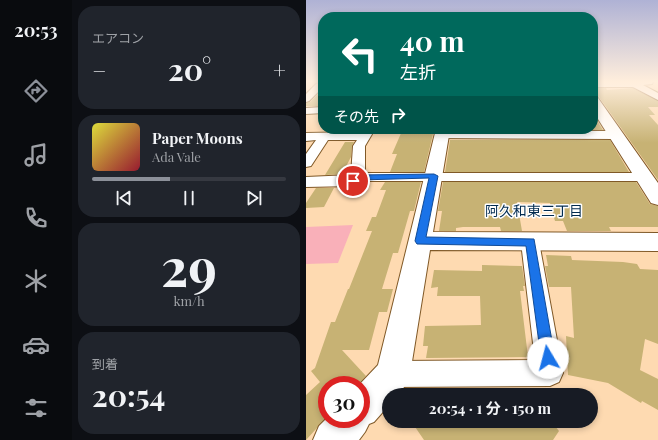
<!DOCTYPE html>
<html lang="ja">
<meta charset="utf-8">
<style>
body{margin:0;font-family:"Playfair Display","Noto Sans JP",serif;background:#20242c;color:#f1f3f6;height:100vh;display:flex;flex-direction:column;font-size:15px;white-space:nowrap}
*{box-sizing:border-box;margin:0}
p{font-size:13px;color:#9ea1a6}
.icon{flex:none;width:22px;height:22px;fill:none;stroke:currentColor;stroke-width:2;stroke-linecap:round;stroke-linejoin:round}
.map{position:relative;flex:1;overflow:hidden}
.sheet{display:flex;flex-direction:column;gap:6px;padding:6px;background:#0d0f14;width:234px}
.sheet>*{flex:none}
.hud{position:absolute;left:12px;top:12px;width:280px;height:122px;border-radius:16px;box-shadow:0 2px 6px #0003;background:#00695c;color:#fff;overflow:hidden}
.speed{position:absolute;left:12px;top:376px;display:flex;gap:8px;font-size:20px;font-weight:700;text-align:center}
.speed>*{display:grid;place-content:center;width:52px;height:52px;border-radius:50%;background:#171b24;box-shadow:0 2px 6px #0003;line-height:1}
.speed .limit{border:6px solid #d22;background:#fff;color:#111}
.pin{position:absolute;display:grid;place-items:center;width:34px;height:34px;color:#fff;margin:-17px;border:2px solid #fff;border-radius:50%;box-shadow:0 1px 4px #0007}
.me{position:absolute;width:44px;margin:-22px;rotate:352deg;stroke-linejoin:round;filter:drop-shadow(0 0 3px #0008)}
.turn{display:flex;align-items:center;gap:14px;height:84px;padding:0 16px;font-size:18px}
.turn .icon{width:52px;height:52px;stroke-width:2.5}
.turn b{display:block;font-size:28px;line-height:34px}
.then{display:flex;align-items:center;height:38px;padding:0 16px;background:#0003;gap:8px;font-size:15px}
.big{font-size:30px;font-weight:700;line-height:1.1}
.sheet .card{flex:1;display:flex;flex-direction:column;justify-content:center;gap:6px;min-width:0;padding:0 14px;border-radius:16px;background:#20242c}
.sheet .dial{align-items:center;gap:0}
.dial b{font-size:52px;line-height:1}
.song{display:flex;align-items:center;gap:12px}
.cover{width:48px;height:48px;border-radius:6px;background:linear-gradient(135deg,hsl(60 70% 55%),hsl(350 70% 35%))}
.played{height:4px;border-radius:2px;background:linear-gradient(90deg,#8c9099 40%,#363941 40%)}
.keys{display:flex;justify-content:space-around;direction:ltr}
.heat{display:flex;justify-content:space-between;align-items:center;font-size:22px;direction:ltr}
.trip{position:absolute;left:76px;top:388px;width:216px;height:40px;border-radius:20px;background:#171b24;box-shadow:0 2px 6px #0003;font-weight:700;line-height:40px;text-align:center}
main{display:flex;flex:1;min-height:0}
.dock{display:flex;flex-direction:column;width:72px;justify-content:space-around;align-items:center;background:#090b0e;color:#9ea1a6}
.dock .icon{width:28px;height:28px}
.dock .selected{color:#8c9099}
.dock b{font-size:18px;color:#f1f3f6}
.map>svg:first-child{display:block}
.water{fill:#f9b0b9}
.building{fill:#c7b274}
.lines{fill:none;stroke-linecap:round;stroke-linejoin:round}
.minor-casing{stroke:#805927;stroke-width:2}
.tertiary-casing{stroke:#805927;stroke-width:2}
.minor{fill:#fff;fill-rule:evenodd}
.tertiary{fill:#fff;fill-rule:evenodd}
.route{fill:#1a73e8;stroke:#114b97}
.labels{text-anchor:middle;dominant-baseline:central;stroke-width:3;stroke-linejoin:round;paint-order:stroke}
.neighbourhood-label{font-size:14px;fill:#022b50;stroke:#fff}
</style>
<main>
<nav class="dock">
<b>20:53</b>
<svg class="icon selected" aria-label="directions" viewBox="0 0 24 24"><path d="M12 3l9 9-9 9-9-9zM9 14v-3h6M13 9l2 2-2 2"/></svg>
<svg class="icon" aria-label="music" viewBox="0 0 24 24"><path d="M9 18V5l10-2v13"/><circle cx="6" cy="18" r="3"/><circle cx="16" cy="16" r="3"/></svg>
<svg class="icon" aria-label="phone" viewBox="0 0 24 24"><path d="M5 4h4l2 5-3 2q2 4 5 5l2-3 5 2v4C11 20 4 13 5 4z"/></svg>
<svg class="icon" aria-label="climate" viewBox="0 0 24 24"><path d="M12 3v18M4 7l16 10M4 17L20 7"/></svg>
<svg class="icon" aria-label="car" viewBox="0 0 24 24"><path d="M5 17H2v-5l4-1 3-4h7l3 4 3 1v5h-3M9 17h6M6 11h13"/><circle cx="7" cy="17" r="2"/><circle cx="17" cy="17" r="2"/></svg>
<svg class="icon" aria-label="filters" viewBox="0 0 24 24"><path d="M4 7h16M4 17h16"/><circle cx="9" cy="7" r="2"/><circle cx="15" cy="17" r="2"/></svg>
</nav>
<section class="sheet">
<div class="card"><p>エアコン</p>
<div class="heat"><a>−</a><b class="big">20°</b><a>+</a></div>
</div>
<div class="card">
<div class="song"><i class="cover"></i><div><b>Paper Moons</b><p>Ada Vale</p></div></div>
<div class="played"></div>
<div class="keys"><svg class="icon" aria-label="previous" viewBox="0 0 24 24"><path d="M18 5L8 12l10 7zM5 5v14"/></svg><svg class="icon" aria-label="pause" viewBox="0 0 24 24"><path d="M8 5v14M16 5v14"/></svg><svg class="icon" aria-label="next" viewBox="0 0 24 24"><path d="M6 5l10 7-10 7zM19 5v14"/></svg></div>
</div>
<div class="card dial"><b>29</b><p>km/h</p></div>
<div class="card"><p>到着</p><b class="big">20:54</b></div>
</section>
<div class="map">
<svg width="352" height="440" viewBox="0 0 352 440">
<rect width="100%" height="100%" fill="#fedab1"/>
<!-- water -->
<path class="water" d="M47,225L32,263L0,264V227Z"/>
<!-- building -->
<path class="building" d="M287,88H300L301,90L327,88L352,101V107H342L349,115H343L352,125V180L293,97L287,96Z
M17,89V106H0V103L4,102Z
M287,114L297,130H150L287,129Z
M128,130L118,172H84L91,154H86L96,131Z
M144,140H304L323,172H139Z
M39,142H48L46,146L45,157L36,174L19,175Z
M79,182H115L108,211H104L92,253H87L76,289H87L81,312H73L63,350H36L60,376L52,385H21V417L0,440V395L14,382L5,371L9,368L25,322H29L42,289H43L66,231H60L66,217H70L80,190H74Z
M137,182H330L344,204L352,206V227H303L305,231H261L257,221H249L244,203L211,202L216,231H195L194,227H157L150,228V231H133L136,211H132Z
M10,188H28L18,207L0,208V203Z
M240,255L265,256L266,260L317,262L331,264L334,269L352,270V344L339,339L334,370L352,379V410L336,401L335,403L302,383L262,375L260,336L268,338L265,287H243L239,266H242Z
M176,265L216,266L219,286H217L218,291H214L222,357L120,358L122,346H117L119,326L175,325L174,296H131L132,287L125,288L128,270L176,271Z
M105,421H245L253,431L247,440H118Z"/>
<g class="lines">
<defs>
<path id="minor" d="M287,82H347L346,84L337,85L352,93V100L327,87H287Z
M13,83L17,85L16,88L3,101L0,102V94L10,84Z
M17,107V113L0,114V108Z
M57,129H69L59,146V173H338L343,174L345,177L343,180L338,181H56L47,186L0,187V177L45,175L47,146L51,140H22L5,166L0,167V154L10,140L0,141V133L55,132Z
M136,131H310L314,132L316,135L314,138L310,139L132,138L130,135L132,132Z
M224,235L230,237L233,242L257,373L253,382L244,386L87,387L78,383L74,374L78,365L87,361L229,360L215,242L218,237Z"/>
<path id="tertiary" d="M287,97L292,98L352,183V205L345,203L287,111Z
M130,129H144L127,232L352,233V251L124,250L104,374L99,386L91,395H83V405L68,422L63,424L59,432L53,440H7L13,426L21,418L55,419V385H53L72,365Z"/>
</defs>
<!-- minor casing -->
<use href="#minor" class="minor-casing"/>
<!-- tertiary casing -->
<use href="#tertiary" class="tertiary-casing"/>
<!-- minor -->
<use href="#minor" class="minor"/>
<!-- tertiary -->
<use href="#tertiary" class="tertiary"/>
</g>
<!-- sky -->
<linearGradient id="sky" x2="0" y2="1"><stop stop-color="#afb2d5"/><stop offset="0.57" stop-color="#ffeedc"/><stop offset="1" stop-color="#ffeedc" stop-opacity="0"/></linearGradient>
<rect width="352" height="143" fill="url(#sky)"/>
<!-- route -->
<path class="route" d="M128,174L132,176L120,237L228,239L249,358L247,363L242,365L237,363L235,358L220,246L111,244L109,241L123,178L54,180L47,184L43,181L52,175Z"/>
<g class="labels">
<!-- neighbourhood labels -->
<g class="neighbourhood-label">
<text x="228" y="210">阿久和東三丁目</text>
</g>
</g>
</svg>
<div class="speed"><div class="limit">30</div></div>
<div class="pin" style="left:47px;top:181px;background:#d93025"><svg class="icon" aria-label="arrive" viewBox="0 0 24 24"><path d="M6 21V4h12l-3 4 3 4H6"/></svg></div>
<svg class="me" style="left:242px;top:358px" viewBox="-20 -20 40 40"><circle r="19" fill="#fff"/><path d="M0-13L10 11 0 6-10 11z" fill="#1a73e8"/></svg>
<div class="trip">20:54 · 1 分 · 150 m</div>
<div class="hud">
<div class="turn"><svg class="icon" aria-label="left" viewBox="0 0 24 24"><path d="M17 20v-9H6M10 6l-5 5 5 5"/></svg><div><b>40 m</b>左折</div></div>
<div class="then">その先<svg class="icon" aria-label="right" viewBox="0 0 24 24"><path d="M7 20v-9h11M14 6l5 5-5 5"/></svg></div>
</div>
</div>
</main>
